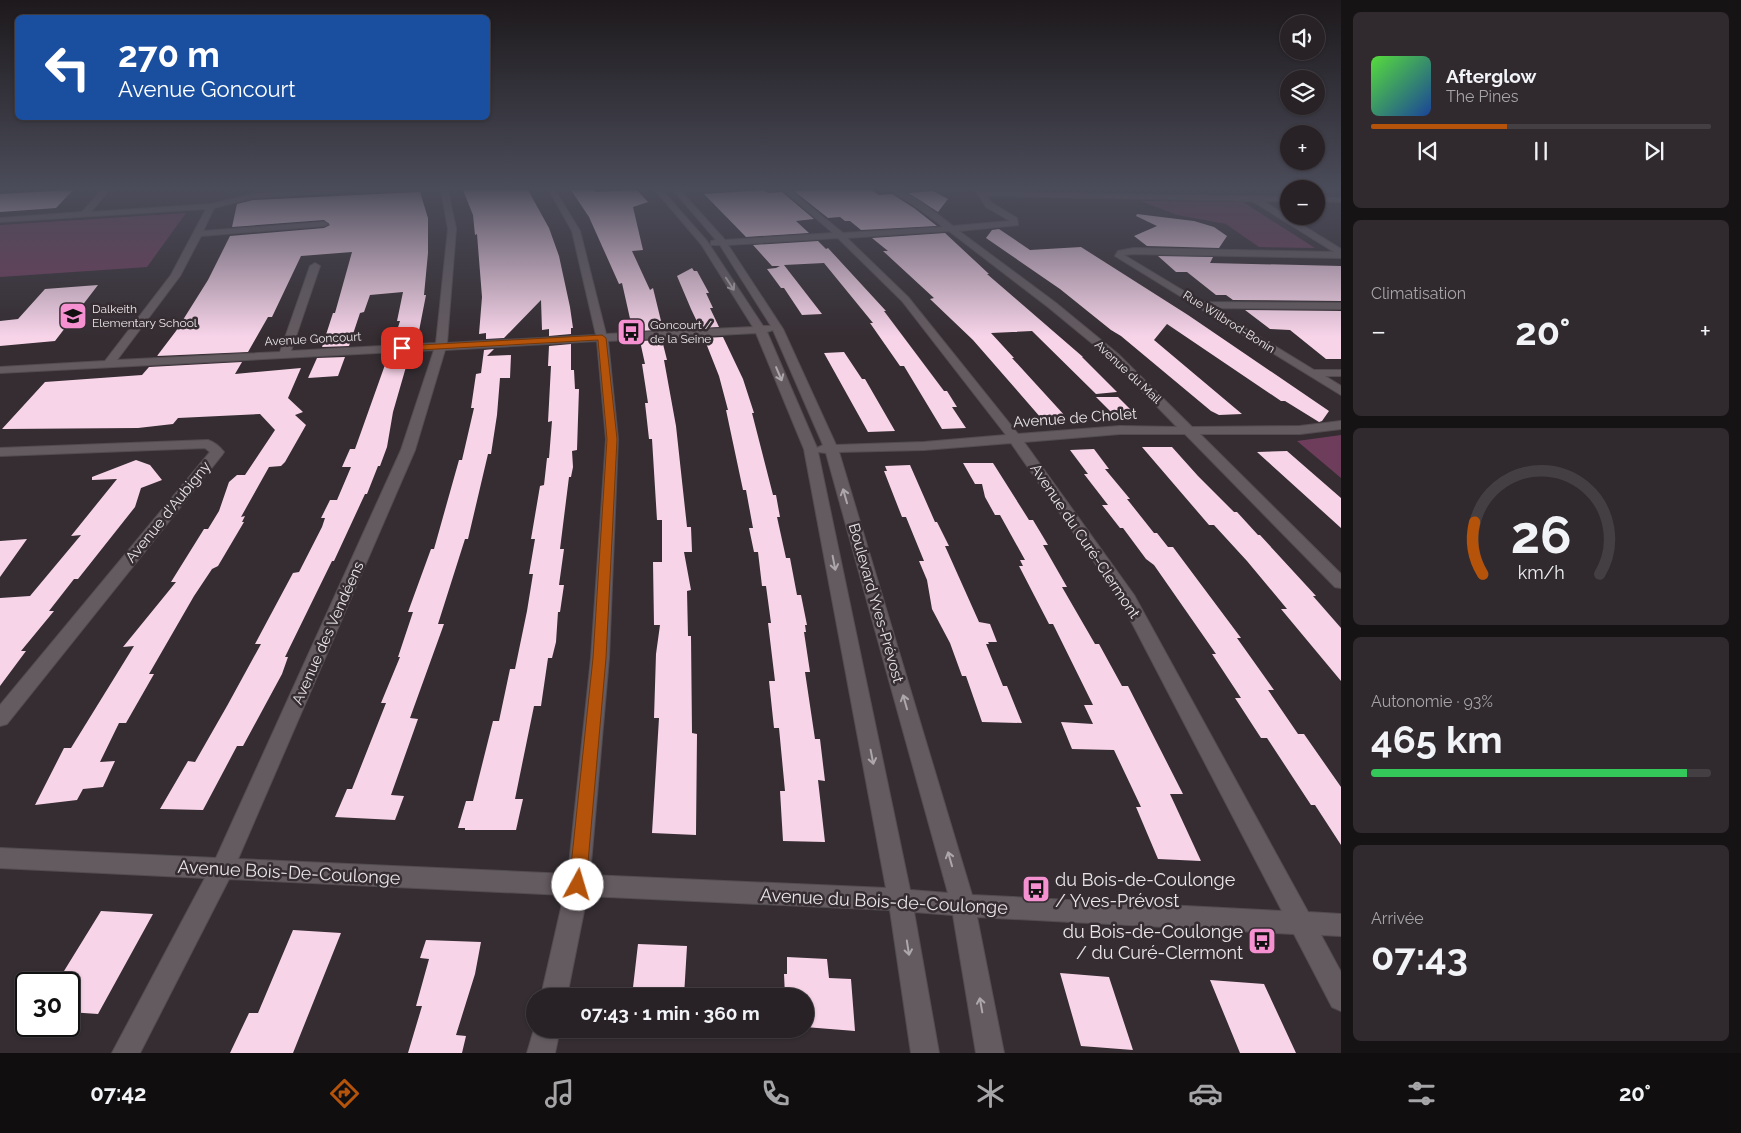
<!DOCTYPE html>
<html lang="fr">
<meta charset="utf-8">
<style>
body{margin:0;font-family:Raleway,sans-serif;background:#302a2e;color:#f1f3f6;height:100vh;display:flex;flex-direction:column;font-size:19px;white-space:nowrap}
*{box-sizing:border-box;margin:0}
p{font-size:16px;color:#a5a4a7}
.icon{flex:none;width:28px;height:28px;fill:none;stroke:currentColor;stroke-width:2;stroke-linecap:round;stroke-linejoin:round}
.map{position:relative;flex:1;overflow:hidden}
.panel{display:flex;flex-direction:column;gap:12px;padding:12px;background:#161315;width:400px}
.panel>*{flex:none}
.hud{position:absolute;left:15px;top:15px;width:475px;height:105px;border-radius:8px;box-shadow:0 1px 4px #0004,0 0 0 1px #443f43;background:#1a4fa0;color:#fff;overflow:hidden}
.fabs{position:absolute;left:1280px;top:15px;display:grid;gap:10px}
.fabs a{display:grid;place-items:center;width:45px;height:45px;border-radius:50%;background:#282226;box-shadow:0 1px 4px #0004,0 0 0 1px #443f43;font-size:25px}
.speed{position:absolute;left:15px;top:972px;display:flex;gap:10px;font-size:25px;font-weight:700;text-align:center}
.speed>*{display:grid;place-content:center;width:65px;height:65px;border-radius:50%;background:#282226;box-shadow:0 1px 4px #0004,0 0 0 1px #443f43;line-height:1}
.speed .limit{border:2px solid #111;border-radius:8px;background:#fff;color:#111}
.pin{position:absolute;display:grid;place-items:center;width:42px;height:42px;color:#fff;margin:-21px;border-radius:10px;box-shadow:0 2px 8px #0006}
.me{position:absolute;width:55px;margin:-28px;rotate:6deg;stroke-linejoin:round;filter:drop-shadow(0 0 4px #0008)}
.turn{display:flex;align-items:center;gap:18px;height:105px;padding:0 20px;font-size:22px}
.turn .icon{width:65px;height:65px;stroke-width:2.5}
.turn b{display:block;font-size:35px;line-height:42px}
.big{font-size:38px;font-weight:700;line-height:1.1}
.panel .tile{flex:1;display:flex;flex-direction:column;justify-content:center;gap:8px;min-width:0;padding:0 18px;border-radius:8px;background:#302a2e}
.panel .dial{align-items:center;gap:0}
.dial svg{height:130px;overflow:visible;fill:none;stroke:#443f43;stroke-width:7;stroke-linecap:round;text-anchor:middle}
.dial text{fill:#f1f3f6;stroke:none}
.song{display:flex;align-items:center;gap:15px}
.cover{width:60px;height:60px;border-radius:8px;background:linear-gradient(135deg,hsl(110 70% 55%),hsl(220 70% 35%))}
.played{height:5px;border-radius:2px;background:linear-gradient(90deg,#b45309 40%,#443f43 40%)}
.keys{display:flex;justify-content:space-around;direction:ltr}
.heat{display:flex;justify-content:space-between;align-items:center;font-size:28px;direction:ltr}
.charge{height:8px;border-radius:4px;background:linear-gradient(90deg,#34c759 93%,#443f43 0)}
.trip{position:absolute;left:526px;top:988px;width:288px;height:50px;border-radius:25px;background:#282226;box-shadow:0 1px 4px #0004,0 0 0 1px #443f43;font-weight:700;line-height:50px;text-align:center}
.tab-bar{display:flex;height:80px;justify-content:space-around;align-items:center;background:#100e0f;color:#a5a4a7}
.tab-bar .icon{width:35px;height:35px}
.tab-bar .on{color:#b45309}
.tab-bar b{font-size:22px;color:#f1f3f6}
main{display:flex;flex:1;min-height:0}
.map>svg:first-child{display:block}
.green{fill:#6e3d5c}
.building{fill:#f8d4e9}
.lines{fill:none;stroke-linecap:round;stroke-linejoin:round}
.minor-casing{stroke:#524b4f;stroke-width:2}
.minor{fill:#645b60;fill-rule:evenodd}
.oneway{stroke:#ada6aa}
.route{fill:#b45309;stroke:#753606}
.labels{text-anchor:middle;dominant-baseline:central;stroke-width:5;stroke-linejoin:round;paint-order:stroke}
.far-poi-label{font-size:12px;fill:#e9e4e7;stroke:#352d32;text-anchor:start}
.far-street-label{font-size:12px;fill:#e9e4e7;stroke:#352d32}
.street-label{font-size:15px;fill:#e9e4e7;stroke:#352d32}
.near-street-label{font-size:18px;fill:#e9e4e7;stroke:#352d32}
.near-poi-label{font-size:18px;fill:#e9e4e7;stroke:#352d32;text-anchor:start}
</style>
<main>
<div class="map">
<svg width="1341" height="1053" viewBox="0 0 1341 1053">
<rect width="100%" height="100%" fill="#352d32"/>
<!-- green -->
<path class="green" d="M1141,201L1243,202L1315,248L1259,247L1226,224L1177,215Z
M186,213L147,267L0,277V225Z
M1341,435V478L1297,441Z"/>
<!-- building -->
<path class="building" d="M73,190L56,208L0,212V194Z
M463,190H528L549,228L559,256L570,307L573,328H571V334L549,336V329L542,330L541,300L504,338L486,339V333L479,334L482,297L477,234L475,235L473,215Z
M571,190H593L596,192L637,190L648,202L633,207L643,250L632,251L650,290L653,288L662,325H658L659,330L638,331L636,323H631L622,283L619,284L589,217Z
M764,190L768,193L782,192L814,219L796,221L809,233L746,237L704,194Z
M815,190H871L879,195L892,194L914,208L937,226L861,230L850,221H845L840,217L828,218L794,191Z
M933,191L948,199L938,212L908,193Z
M420,192L428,218V253L424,295H426L418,336H415L413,342L393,343L400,321H397L403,292L370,295L364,312L360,313L349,346L322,347L333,313H335L352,252L301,256L272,317H268L248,352L157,356L176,331L208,280L230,236L324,228L330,225L324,220L232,227L237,204L253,200Z
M1137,214L1194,221L1214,227L1227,236L1219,248L1147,246L1134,236L1157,226L1136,216Z
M999,229L1030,250L1081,247L1188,315L1329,411L1322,421L1319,422L1285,401H1281L1167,324L1154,340L1242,414L1219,415L1211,411L1121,336L1111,330L1060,289L986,238L992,230Z
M945,233L989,274H987L1083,357H1082L1117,392L1096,394L1032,331L991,333L1014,358H1012L1066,417L1041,418L973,340L930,299L934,298L883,251H888L872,238Z
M818,241L826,249L828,248L886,311H884L944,391H947L957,407H952L966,428L942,429L904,366H900L870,323H873L824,263L784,265L822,314L802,315L784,288H781L767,269L776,268L780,266H772L753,245Z
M1158,256L1213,257L1210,263L1341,266V301L1233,300L1226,295H1216L1187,272H1176Z
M692,268L694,271H697L709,293H706L713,308H710L719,327L700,328L691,309L677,276Z
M98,285L55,341L0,346V321L18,319L45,289Z
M1245,310L1341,311V359H1326L1290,330L1270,329Z
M723,337L743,379L754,413H752L773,495H776L780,517H777L786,558H790L797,595H801L807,625H805L806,632H804L810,672H805L815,739H820L825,781L818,780L825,842L783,841L780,791H785L779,728H774L769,681H775L768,623H771L766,586H762L758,552H754L749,528H753L746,490H743L726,410H728L719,376L704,338Z
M662,340L667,360H664L676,426L687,527H691L692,552H684L691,590L687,591L688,636H691L692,733L697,734L696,835L652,833L659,718H654L656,654L660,625H654L653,562H662V520H657L652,439H649L645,403H648L642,364H645L640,341Z
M571,344V370H574L575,389H579L578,419L577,450L572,451L573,467L571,477H569L560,549H564L559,585H564L560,612H558L556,642L552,658H548L541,706H534L515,799H523L516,830H465V828H458L466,801H473L493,721H499L510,669H515L527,611L533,574H529L535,539H531L540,486L544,485L547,458H549L552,421L548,422L551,366H548L549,346Z
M494,349L487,356L511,355L510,378H500L497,415L491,454H488L468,539H465L438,624H444L410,718L418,719L391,795L404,796L395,820L335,817L347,789H352L386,703H381L400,657H398L413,612H408L431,549H434L459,460H462L474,408H471L476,374L481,373L484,350Z
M844,352L862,379H865L895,431L868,432L824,353Z
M410,353L393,412L387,447L380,466H378L367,494H365L334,561H332L285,657H288L282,674L243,746H237L203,810L160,809L188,761L195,762L227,706L261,644H255L293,573L299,572L322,527L325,518H321L330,500H337L351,467H342L350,449H355L386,362H388L390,354Z
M345,357L338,376L308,378L317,358Z
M242,362L235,374L301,368L288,398L303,412L295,415L306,425L285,462L281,466L269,467L241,517L245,516L242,522H244L218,566L212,569L194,596L149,674H154L126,723H119L100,762L115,761L103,787L83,789L77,800L35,805L64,748H71L134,646L123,647L176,582H171L204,529H208L219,511L229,482L237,475H245L275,430L260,414L178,418L173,424L138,428L2,429L45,382L142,375L149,367Z
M1096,397H1118L1136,415H1114Z
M1142,447H1172L1198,476L1234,512H1237L1258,535H1260L1316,596H1313L1341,628V681L1281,609H1287L1247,561L1214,525H1209Z
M1094,449L1109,469H1105L1130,499H1127L1154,533H1157L1168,547H1173L1241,638H1237L1274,690H1268L1298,734H1304L1341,787V845L1315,805H1311L1267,738H1261L1235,698H1241L1212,654H1216L1154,565L1146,559L1123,528H1120L1102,505H1108L1084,474H1088L1070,450Z
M1287,451L1341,498V528L1257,452Z
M136,460L150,465L162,480L141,488L135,507L78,579H74L49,611H54L21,651H26L0,686V598L30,596L81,535L71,536L117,479L92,480V477Z
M963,463H993L1029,520H1033L1048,545H1043L1067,587H1062L1095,644H1099L1122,686H1128L1183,794H1170L1201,861L1158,859L1136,807H1141L1114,750L1072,749L1061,722L1093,724L1084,705H1093L1053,624H1049L1019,566H1023L1020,560H1025L1000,515H995L985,497L982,484H975Z
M910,465L935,522H937L949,546H945L979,622L990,624L997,642H988L989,644H986L1003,686H1007L1022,723L982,722L966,676H962L950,643L932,609L927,580L919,561H924L906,517H902L884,471H887L885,466Z
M27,539L0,577V541Z
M101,911L153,914L98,1014L69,1012V984H56Z
M293,930L341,933L293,1053H230L249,1013H258Z
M426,940L481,942L475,974L456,1035L466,1036L462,1053H408L422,1006H416L429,959L420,958Z
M638,944L687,946L684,996H632Z
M787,957L827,959L829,978L851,979L855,1031L805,1027V996H785L784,974H787Z
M1060,973L1109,977L1133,1050L1081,1046Z
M1210,980L1264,984L1296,1053H1240Z"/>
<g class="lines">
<defs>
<path id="minor" d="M102,190H109L91,212L211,204L253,194L318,190H348L344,192L253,198L214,208L203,231L324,222L328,224L324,226L201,236L180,276L117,360L280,352L310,266L315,263L320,266L291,351L436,343L448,229L441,190H448L456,229L447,343L596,335L572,231L549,190H555L580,231L606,334L753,327L701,244L655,190H662L707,241L763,326H771L720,245H711V241L716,240L673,190H680L725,240L833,233L783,190H790L843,233L943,227L915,206L889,190C912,190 935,213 953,226L1010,221L986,207L975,190H981L983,192L1289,197V201H1263L1341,249V258L1134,254L1124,255L1202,302L1341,303V309L1212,308L1314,370H1341V376H1325L1341,386V395L1115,256L1118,251L1134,248L1334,252L1252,201L986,196L992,203L1017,218L1018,225L959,231L1056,303L1118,354L1192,427L1300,426L1341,421V429L1300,434H1200L1341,574V588L1335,587L1185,434H1120L1024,442L1134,595L1308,912L1341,914V936L1321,935L1341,972V1011L1332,1007L1294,934L977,917L1004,1053H976L953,915L914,912L939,1053H911L890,910L587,896L567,996H541L564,895L229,879L140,1053H112L205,878L0,868V848L216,858L401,450L434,350L0,373V367L105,361L171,275L206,209L0,222V218L82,212ZM949,231L1048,307L1110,358L1177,427L1120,426L1018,434L908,297L847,238ZM838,238L902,301L1006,435L924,442L836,445L783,329L728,245ZM773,330L823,445L817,448L767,332ZM756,333L804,449L886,888L590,875L609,658L618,439L608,341ZM597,341L606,439L591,658L568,874L238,859L415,450L445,350ZM1011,443L1118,596L1282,911L972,895L839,452L924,450ZM818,452L826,453L948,893L910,890Z
M1316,197L1341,198V202L1316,201Z
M208,440C214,442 220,447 224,452L222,455L7,724L0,726V705L210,452L205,448L0,456V448Z
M535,1026V1029H560L555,1053H527Z"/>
</defs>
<!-- minor casing -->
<use href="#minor" class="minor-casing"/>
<!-- minor -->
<use href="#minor" class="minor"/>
</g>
<!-- one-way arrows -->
<defs><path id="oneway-shaft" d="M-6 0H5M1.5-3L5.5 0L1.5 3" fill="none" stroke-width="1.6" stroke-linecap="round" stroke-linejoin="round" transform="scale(1.25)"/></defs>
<g class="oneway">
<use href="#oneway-shaft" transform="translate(730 284) rotate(57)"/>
<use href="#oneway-shaft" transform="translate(779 374) rotate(67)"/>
<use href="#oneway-shaft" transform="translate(845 496) rotate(-106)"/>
<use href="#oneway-shaft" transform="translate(834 563) rotate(79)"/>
<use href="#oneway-shaft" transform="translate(905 702) rotate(-106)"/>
<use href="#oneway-shaft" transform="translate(872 757) rotate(79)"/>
<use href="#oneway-shaft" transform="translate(950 859) rotate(-106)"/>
<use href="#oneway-shaft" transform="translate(908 948) rotate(81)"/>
<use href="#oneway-shaft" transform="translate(981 1005) rotate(-100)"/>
</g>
<!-- sky -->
<linearGradient id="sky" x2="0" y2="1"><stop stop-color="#1d191c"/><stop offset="0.56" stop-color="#4b4c5a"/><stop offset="1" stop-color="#4b4c5a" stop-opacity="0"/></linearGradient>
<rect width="1341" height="337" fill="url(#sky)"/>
<!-- route -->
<path class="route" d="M602,335L606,338L617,439L606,658L586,885L584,891L578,893L571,891L569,885L593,658L607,439L598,340L402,351L398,348L402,346Z"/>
<!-- icons -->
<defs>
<symbol id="school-square" viewBox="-11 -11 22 22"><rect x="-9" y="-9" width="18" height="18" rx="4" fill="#f590d1" stroke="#352d32"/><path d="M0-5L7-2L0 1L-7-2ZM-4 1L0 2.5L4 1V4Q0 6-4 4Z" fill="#111"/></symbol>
<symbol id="bus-square" viewBox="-11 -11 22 22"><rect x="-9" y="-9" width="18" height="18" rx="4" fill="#f590d1" stroke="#352d32"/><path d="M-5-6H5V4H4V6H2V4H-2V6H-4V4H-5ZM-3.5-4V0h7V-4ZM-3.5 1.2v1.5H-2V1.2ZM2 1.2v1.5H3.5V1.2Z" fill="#111"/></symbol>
</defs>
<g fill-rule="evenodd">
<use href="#school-square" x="57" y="300" width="32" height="32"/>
<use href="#bus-square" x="615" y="316" width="32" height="32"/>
<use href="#bus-square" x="1020" y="873" width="32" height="32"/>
<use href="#bus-square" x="1246" y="925" width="32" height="32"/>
</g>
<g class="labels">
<!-- far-poi labels -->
<g class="far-poi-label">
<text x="92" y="309">Dalkeith<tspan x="92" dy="14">Elementary School</tspan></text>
<text x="650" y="325">Goncourt /<tspan x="650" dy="14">de la Seine</tspan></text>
</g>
<!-- far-street labels -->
<g class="far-street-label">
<text transform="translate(1229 322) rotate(32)">Rue Wilbrod-Bonin</text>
<text transform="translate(313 339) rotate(-3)">Avenue Goncourt</text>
<text transform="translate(1128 372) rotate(43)">Avenue du Mail</text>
</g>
<!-- street labels -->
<g class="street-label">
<text transform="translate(1075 418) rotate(-4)">Avenue de Cholet</text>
<text transform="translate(168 512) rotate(-51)">Avenue d'Aubigny</text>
<text transform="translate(1085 541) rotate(56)">Avenue du Curé-Clermont</text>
<text transform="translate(876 603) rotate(74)">Boulevard Yves-Prévost</text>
<text transform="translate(328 633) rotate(-66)">Avenue des Vendéens</text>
</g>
<!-- near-street labels -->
<g class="near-street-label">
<text transform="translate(289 872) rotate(3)">Avenue Bois-De-Coulonge</text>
<text transform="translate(884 901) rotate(3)">Avenue du Bois-de-Coulonge</text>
</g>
<!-- near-poi labels -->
<g class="near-poi-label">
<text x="1055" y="879">du Bois-de-Coulonge<tspan x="1055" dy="21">/ Yves-Prévost</tspan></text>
<text x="1243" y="931" text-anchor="end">du Bois-de-Coulonge<tspan x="1243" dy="21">/ du Curé-Clermont</tspan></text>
</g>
</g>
</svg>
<div class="fabs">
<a><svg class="icon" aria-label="sound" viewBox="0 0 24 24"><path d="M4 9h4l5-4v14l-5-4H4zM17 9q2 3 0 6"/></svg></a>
<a><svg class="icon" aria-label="layers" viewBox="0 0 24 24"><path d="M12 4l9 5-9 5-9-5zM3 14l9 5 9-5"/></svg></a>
<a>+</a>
<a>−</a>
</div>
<div class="speed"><div class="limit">30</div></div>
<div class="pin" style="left:402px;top:348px;background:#d93025"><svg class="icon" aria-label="arrive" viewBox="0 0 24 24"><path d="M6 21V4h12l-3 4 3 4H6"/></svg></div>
<svg class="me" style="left:578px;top:885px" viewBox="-20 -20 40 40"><circle r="19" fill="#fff"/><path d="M0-13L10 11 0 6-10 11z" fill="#b45309"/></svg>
<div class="trip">07:43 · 1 min · 360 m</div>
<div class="hud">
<div class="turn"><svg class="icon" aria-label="left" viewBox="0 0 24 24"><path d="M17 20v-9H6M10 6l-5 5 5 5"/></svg><div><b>270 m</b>Avenue Goncourt</div></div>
</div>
</div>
<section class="panel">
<div class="tile">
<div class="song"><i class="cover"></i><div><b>Afterglow</b><p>The Pines</p></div></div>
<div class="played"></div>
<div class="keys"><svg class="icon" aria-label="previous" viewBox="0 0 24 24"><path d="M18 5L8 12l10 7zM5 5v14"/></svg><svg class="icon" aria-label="pause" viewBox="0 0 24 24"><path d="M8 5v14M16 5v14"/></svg><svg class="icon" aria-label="next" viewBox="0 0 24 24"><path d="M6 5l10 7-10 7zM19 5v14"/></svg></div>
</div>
<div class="tile"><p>Climatisation</p>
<div class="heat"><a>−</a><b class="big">20°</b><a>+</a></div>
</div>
<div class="tile dial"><svg viewBox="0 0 100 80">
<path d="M14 69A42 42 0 1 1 86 69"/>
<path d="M14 69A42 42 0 0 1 9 37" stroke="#b45309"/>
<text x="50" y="56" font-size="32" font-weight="700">26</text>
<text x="50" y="72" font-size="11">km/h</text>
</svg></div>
<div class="tile"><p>Autonomie · 93%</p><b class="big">465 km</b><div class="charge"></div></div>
<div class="tile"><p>Arrivée</p><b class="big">07:43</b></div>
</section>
</main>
<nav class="tab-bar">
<b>07:42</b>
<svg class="icon on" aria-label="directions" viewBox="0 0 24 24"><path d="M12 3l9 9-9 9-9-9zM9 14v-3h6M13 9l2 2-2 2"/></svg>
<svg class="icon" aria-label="music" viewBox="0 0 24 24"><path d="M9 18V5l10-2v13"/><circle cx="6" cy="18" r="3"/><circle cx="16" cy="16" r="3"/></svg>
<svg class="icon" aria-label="phone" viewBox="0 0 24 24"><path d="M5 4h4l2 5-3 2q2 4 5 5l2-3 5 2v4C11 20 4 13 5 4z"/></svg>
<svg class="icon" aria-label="climate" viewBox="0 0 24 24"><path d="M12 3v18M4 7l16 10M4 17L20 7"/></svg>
<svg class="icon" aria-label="car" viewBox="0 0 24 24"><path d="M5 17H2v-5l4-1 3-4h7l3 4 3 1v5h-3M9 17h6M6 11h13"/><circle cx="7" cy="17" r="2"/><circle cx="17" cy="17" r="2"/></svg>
<svg class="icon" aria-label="filters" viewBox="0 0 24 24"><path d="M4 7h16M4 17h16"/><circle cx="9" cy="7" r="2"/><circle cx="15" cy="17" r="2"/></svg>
<b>20°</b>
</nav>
